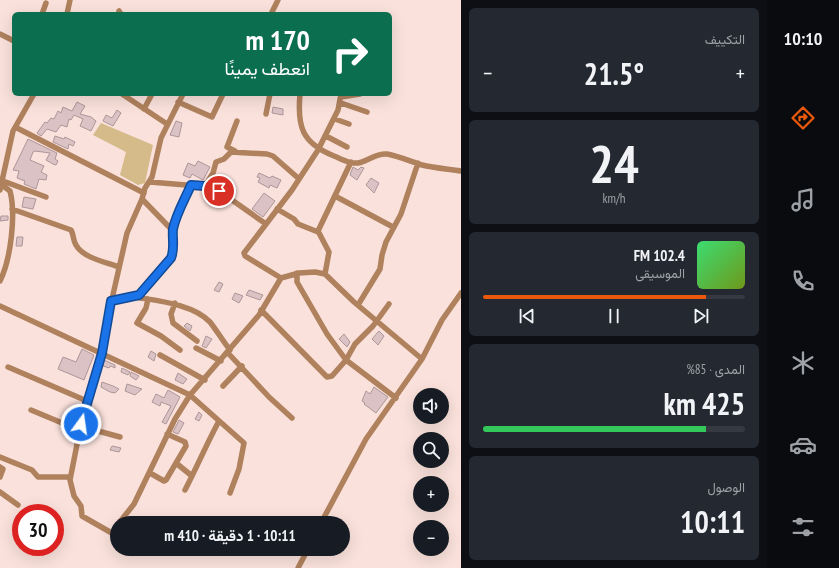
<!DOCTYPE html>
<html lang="ar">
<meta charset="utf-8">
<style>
body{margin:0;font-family:"PT Sans Narrow",Vazirmatn,sans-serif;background:#242831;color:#f1f3f6;direction:rtl;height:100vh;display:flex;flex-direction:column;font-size:15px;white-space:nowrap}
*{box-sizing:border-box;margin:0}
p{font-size:13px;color:#9ea1a6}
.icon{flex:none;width:22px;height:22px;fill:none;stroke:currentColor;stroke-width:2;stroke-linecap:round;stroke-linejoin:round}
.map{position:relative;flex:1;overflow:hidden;direction:ltr}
.panel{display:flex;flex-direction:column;gap:8px;padding:8px;background:#0d0f14;width:306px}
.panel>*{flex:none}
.hud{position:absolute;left:12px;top:12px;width:380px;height:84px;border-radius:6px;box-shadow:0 4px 16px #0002;direction:rtl;background:#0b6e4f;color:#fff;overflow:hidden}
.tools{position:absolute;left:413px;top:388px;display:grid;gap:8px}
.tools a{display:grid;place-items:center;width:36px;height:36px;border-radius:50%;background:#171b24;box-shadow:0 4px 16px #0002;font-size:20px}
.speed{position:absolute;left:12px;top:504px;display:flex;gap:8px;font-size:20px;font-weight:700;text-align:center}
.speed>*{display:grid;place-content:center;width:52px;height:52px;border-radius:50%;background:#171b24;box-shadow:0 4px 16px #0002;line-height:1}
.speed .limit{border:6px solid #d22;background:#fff;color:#111}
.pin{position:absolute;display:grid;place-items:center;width:34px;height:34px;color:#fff;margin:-17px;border:2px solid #fff;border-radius:50%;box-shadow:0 1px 4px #0007}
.me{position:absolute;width:44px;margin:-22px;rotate:14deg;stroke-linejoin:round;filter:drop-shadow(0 0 3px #0008)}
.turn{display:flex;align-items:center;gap:14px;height:84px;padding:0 16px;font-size:18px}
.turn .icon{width:52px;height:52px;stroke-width:2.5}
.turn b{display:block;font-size:28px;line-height:34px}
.big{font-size:30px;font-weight:700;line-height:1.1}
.panel .tile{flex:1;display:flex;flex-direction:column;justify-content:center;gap:6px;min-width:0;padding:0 14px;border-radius:6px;background:#242831}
.panel .dial{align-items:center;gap:0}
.dial b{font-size:52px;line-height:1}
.song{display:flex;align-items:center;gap:12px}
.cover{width:48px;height:48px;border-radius:6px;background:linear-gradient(135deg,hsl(140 70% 55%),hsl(80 70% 35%))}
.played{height:4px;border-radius:2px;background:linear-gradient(90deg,#ea580c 85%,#363941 85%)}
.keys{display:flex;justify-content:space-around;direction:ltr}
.heat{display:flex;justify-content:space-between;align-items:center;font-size:22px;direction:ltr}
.charge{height:6px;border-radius:3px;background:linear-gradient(90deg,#34c759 85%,#363941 0)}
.trip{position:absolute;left:110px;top:516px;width:240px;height:40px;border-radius:20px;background:#171b24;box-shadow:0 4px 16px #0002;font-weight:700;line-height:40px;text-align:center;direction:rtl}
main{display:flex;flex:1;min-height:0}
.tab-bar{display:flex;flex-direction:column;width:72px;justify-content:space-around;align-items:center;background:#090b0e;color:#9ea1a6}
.tab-bar .icon{width:28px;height:28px}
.tab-bar .selected{color:#ea580c}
.tab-bar b{font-size:18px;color:#f1f3f6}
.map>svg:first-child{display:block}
.green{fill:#d5bb8a}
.building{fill:#dbc2c5;stroke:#ad9699}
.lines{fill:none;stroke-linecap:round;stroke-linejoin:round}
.minor{stroke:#af815d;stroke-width:5.5}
.route-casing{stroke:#114b97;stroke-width:10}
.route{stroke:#1a73e8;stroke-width:7}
</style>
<main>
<nav class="tab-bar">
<b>10:10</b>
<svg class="icon selected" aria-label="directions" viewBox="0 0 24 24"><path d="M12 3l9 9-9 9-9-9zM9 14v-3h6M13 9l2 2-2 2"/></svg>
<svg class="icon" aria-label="music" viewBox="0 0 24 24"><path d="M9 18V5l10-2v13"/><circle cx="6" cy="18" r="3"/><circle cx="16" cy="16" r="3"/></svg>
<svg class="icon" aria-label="phone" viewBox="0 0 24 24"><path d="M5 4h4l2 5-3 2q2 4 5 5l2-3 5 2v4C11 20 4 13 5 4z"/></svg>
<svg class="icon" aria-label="climate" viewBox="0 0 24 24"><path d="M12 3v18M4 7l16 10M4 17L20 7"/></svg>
<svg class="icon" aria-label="car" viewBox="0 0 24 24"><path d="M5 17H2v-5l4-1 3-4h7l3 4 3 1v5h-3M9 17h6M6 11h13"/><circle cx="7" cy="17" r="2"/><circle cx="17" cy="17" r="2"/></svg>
<svg class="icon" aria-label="filters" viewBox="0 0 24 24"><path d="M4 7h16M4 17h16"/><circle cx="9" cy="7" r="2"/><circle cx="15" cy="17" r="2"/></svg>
</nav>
<section class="panel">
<div class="tile"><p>التكييف</p>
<div class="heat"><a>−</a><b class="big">21.5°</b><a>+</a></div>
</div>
<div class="tile dial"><b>24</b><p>km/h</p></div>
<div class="tile">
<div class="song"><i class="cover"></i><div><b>102.4 FM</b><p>الموسيقى</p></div></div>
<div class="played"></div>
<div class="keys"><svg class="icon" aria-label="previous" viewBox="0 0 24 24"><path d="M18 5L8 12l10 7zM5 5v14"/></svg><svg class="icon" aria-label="pause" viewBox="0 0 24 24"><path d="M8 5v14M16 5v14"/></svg><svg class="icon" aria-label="next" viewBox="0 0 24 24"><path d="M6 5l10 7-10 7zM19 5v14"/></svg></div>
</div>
<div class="tile"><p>المدى · 85%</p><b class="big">425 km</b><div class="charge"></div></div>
<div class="tile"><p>الوصول</p><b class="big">10:11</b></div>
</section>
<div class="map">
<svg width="461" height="568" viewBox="0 0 461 568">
<rect width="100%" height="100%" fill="#fae1db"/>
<!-- green -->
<path class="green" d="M101,123L153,145L145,183L138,185L120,175L126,152L93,135Z"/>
<!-- building -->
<path class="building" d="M77,102L85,106L80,114L91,117L96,121L91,131L80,126L83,119L74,115L71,120L69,119L67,127L61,125L56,132L47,129L41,136L37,133L45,122L47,123L51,118L54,119L58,111L61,113L63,107L72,111Z
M273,107L283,109V115L272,113Z
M117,110L121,113L113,126L103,121L106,115L112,118Z
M176,121L182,123L179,137L170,135Z
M55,136L64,139L65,137L75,142L73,146L69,144L68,149L53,142Z
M28,139L57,153L55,159L58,161L56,165L53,164L46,160L50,153L35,151L33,152L30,160L44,166L41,172L47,175L46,180L39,179L36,189L24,184L25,181L17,178L19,171L13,170Z
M198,161L210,167L203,180L192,174L190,178L183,175L188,163L195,166Z
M353,167L358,170L361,167L364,168L357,180L350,175Z
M259,173L270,178L272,176L281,180L277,188L270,185L269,188L258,182L260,178L257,177Z
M371,178L379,183L374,193L366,185Z
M264,193L275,201L263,217L252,209Z
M24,197L36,199L33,209L22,207Z
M1,216H8V220L0,221Z
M17,237H23L22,246H16Z
M219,282L223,284L219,292L214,290Z
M249,290L263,295L260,300L246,295Z
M235,293L243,296L239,303L232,299Z
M187,323L192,326L190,331L184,326Z
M379,331L384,336L378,345L372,339Z
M344,334L350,342L347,347L339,339Z
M206,336L212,339L206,348L202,346Z
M82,349L94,355L84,380L58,369L63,357L76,362Z
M151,351L156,354L154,361L148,357Z
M104,360L115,365V368L111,366L109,368L103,366Z
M122,368L130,372L128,375L121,372Z
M131,372L139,376L136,380L130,376Z
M178,373L187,379L183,384L175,380Z
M102,382L113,386L119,389L115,393L110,392L101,387Z
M127,384L142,389L135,395L125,391Z
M374,387L388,397L376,413L364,404L365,403L362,401L366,391L370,394Z
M168,390L180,397L166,424L162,422L171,406L161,402L160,406L152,402L156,394L164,398Z
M199,412L202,415L199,421L195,419Z
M179,420L184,423L178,434L173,432Z
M112,446L121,448L119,452L110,450Z"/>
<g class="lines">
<!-- minor -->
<path class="minor" d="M119,11L121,14
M42,14L46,3
M67,14L70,0
M271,14L278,0
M0,34L14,41
M122,94L167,124
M300,94C297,127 302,143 334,156C342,159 349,164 358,163C368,161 376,153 387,154C398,156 410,161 422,165C434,168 448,169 461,171
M341,97L360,94
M178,102L212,117L223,94
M341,103L367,112
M144,109L152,94
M266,114L270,94
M335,119L349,124
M17,128L144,193
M326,136L347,147
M235,151L227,147L237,121
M3,181L46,197
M150,182L210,187L222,193L266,224
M205,186L213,173L216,162L224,159L231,152L267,154L273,156L298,178
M0,190L13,131L34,94
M335,196L393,227
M12,209L71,230C74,235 73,241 76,245C83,258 106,262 119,267
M277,209L294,219L298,224L318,232
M173,231L177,215L191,185
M297,273V282L327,334L346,360L396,398
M325,274L329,252L318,231L351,162
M281,278L245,256L244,253L292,190L318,150L338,110L341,94
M0,281C11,259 16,214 10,191L2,185
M135,297C158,301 193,304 210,322C217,331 223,341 230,350
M148,299L146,308L137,323L161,336L180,350
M111,301L134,297L142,292L172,256L173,231L142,199
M175,303L171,314L173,323L197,341
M358,305L380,269L382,255L386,242L401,214L418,163
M0,306L190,395L244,443L239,469L230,493
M261,310L327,377L332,376L346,360L355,344L373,326L389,304
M196,348L221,361
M228,353L269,397L292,418
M160,355L205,380
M8,367L87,401
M223,386L242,366
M31,410L79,430
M80,426L120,437
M0,457L32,470L38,477H70
M176,463L192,476
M0,467L3,469L0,477
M150,473L164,481L166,480L186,446L185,442L167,434
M185,490C197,467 207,443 219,421
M0,492L18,505
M119,523L134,504L175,419L190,395L259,315L281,278L299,273L315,272L325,274L354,302L422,359
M321,523L366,439L422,359L442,320L461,293
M117,536L82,516L81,506L74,496L70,480L81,424L102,353L112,299L127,233L142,199L145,188L152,177L161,138L183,94
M298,568L308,549"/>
</g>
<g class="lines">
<defs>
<path id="route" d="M81,424L102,353L111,301L139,295L171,258C175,249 172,238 173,229C176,214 185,199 191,185L205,186L219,191"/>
</defs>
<!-- route casing -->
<use href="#route" class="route-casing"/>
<!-- route -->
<use href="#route" class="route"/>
</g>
</svg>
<div class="tools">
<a><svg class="icon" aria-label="sound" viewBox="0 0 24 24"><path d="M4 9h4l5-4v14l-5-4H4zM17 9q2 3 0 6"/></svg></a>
<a><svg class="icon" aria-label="search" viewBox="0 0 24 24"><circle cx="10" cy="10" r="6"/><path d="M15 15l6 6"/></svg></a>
<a>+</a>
<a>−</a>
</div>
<div class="speed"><div class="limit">30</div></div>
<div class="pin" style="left:219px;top:191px;background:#d93025"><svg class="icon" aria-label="arrive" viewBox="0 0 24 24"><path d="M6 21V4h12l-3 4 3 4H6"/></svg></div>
<svg class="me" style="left:81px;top:424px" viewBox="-20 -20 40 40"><circle r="17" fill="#1a73e8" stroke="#fff" stroke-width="3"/><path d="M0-11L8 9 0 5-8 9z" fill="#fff"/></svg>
<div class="trip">10:11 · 1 دقيقة · 410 m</div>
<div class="hud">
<div class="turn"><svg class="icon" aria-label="right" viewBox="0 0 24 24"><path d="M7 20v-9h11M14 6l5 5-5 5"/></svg><div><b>170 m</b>انعطف يمينًا</div></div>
</div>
</div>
</main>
